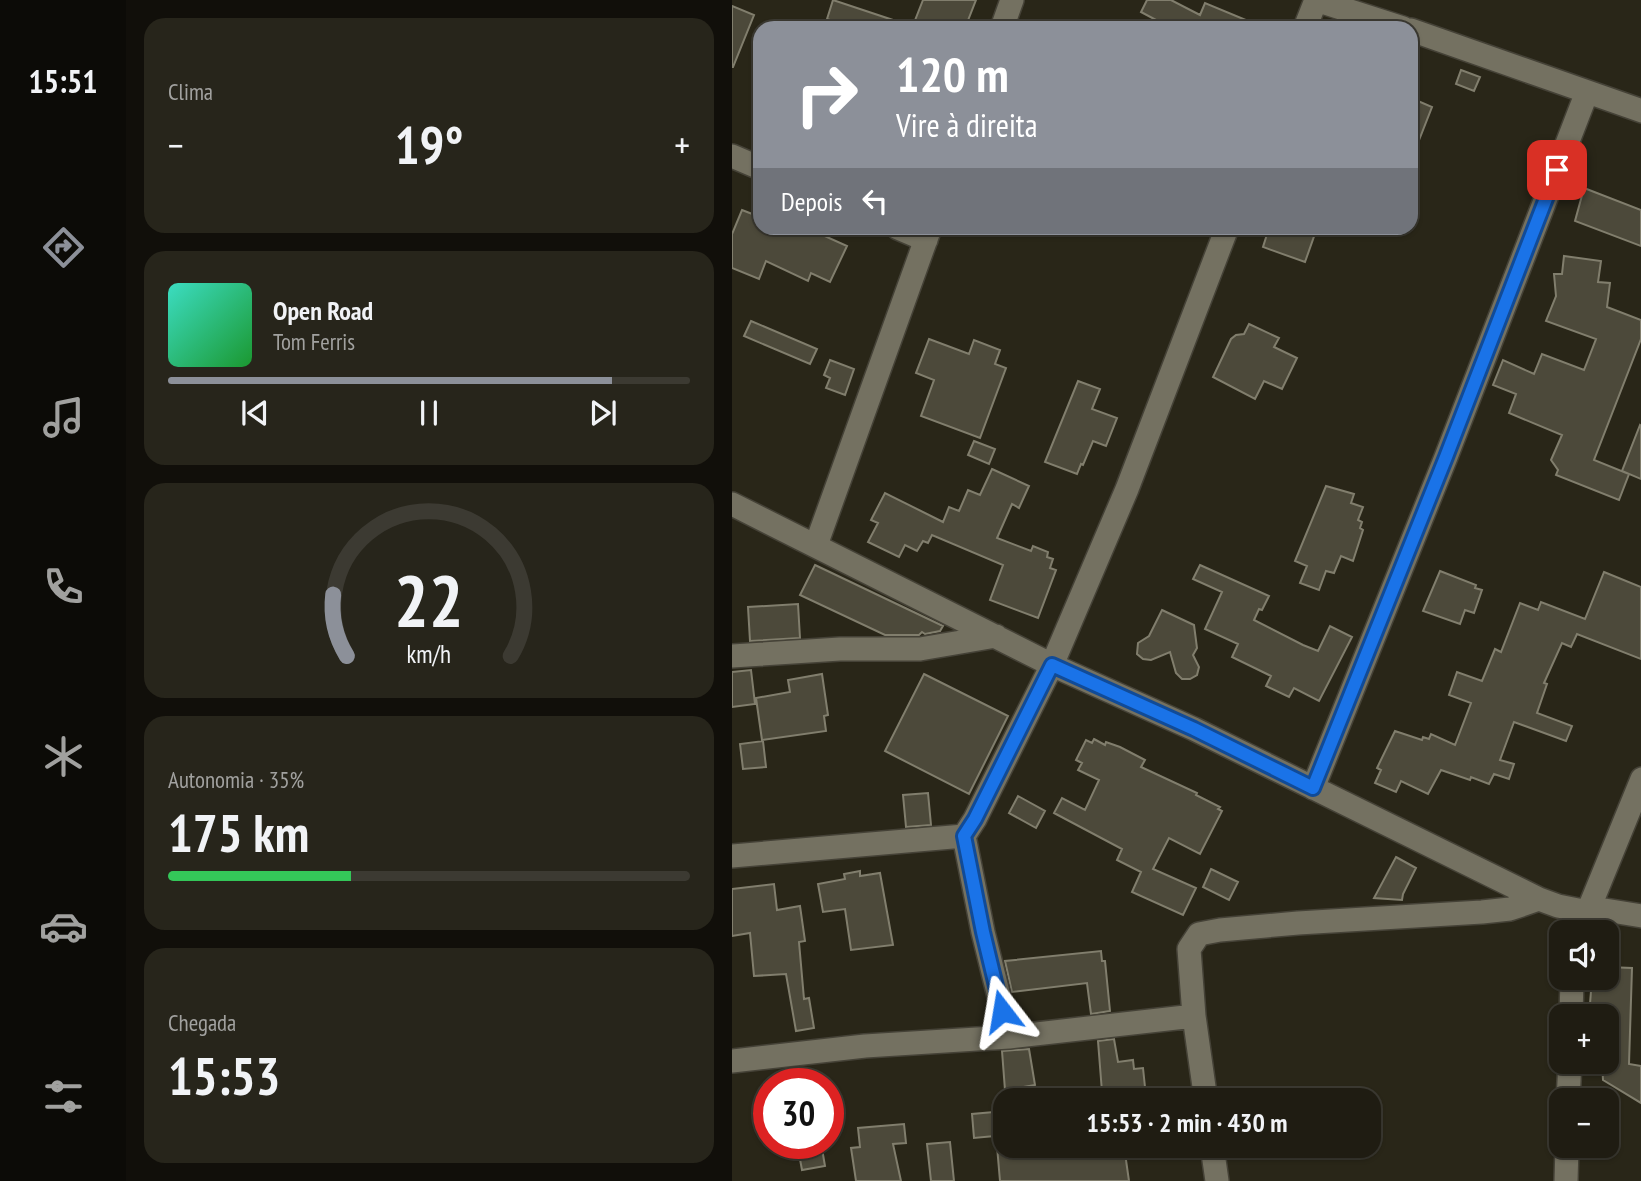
<!DOCTYPE html>
<html lang="pt">
<meta charset="utf-8">
<style>
body{margin:0;font-family:"PT Sans Narrow",sans-serif;background:#27251b;color:#f1f3f6;height:100vh;display:flex;flex-direction:column;font-size:26px;white-space:nowrap}
*{box-sizing:border-box;margin:0}
p{font-size:23px;color:#a1a19f}
.icon{flex:none;width:38px;height:38px;fill:none;stroke:currentColor;stroke-width:2;stroke-linecap:round;stroke-linejoin:round}
.map{position:relative;flex:1;overflow:hidden}
.side{display:flex;flex-direction:column;gap:18px;padding:18px;background:#110f0a;width:606px}
.side>*{flex:none}
.banner{position:absolute;left:21px;top:21px;width:665px;height:214px;border-radius:21px;box-shadow:0 2px 5px #0004,0 0 0 2px #3c3a32;background:#8c9099;color:#fff;overflow:hidden}
.fabs{position:absolute;left:817px;top:920px;display:grid;gap:14px}
.fabs a{display:grid;place-items:center;width:70px;height:70px;border-radius:14px;background:#1f1c12;box-shadow:0 2px 5px #0004,0 0 0 2px #3c3a32;font-size:35px}
.speed{position:absolute;left:21px;top:1068px;display:flex;gap:14px;font-size:35px;font-weight:700;text-align:center}
.speed>*{display:grid;place-content:center;width:91px;height:91px;border-radius:50%;background:#1f1c12;box-shadow:0 2px 5px #0004,0 0 0 2px #3c3a32;line-height:1}
.speed .limit{border:10px solid #d22;background:#fff;color:#111}
.pin{position:absolute;display:grid;place-items:center;width:60px;height:60px;color:#fff;margin:-30px;border-radius:14px;box-shadow:0 4px 10px #0006}
.me{position:absolute;width:77px;margin:-38px;rotate:346deg;stroke-linejoin:round;filter:drop-shadow(0 0 5px #0008)}
.turn{display:flex;align-items:center;gap:24px;height:147px;padding:0 28px;font-size:32px}
.turn .icon{width:91px;height:91px;stroke-width:2.5}
.turn b{display:block;font-size:49px;line-height:60px}
.then{display:flex;align-items:center;height:66px;padding:0 28px;background:#0003;gap:14px;font-size:26px}
.big{font-size:52px;font-weight:700;line-height:1.1}
.side .tile{flex:1;display:flex;flex-direction:column;justify-content:center;gap:10px;min-width:0;padding:0 24px;border-radius:21px;background:#27251b}
.side .dial{align-items:center;gap:0}
.dial svg{height:182px;overflow:visible;fill:none;stroke:#3c3a32;stroke-width:7;stroke-linecap:round;text-anchor:middle}
.dial text{fill:#f1f3f6;stroke:none}
.song{display:flex;align-items:center;gap:21px}
.cover{width:84px;height:84px;border-radius:10px;background:linear-gradient(135deg,hsl(170 70% 55%),hsl(130 70% 35%))}
.played{height:7px;border-radius:4px;background:linear-gradient(90deg,#8c9099 85%,#3c3a32 85%)}
.keys{display:flex;justify-content:space-around;direction:ltr}
.heat{display:flex;justify-content:space-between;align-items:center;font-size:38px;direction:ltr}
.charge{height:10px;border-radius:5px;background:linear-gradient(90deg,#34c759 35%,#3c3a32 0)}
.trip{position:absolute;left:261px;top:1088px;width:388px;height:70px;border-radius:21px;background:#1f1c12;box-shadow:0 2px 5px #0004,0 0 0 2px #3c3a32;font-weight:700;line-height:70px;text-align:center}
main{display:flex;flex:1;min-height:0}
.tabs{display:flex;flex-direction:column;width:126px;justify-content:space-around;align-items:center;background:#0c0b07;color:#a1a19f}
.tabs .icon{width:49px;height:49px}
.tabs .current{color:#8c9099}
.tabs b{font-size:32px;color:#f1f3f6}
.map>svg:first-child{display:block}
.building{fill:#4c493a;stroke:#817e6d;stroke-width:2}
.lines{fill:none;stroke-linecap:round;stroke-linejoin:round}
.street-casing{stroke:#454237;stroke-width:26}
.street{stroke:#747161;stroke-width:23}
.route-casing{stroke:#114b97;stroke-width:18}
.route{stroke:#1a73e8;stroke-width:12}
</style>
<main>
<nav class="tabs">
<b>15:51</b>
<svg class="icon current" aria-label="directions" viewBox="0 0 24 24"><path d="M12 3l9 9-9 9-9-9zM9 14v-3h6M13 9l2 2-2 2"/></svg>
<svg class="icon" aria-label="music" viewBox="0 0 24 24"><path d="M9 18V5l10-2v13"/><circle cx="6" cy="18" r="3"/><circle cx="16" cy="16" r="3"/></svg>
<svg class="icon" aria-label="phone" viewBox="0 0 24 24"><path d="M5 4h4l2 5-3 2q2 4 5 5l2-3 5 2v4C11 20 4 13 5 4z"/></svg>
<svg class="icon" aria-label="climate" viewBox="0 0 24 24"><path d="M12 3v18M4 7l16 10M4 17L20 7"/></svg>
<svg class="icon" aria-label="car" viewBox="0 0 24 24"><path d="M5 17H2v-5l4-1 3-4h7l3 4 3 1v5h-3M9 17h6M6 11h13"/><circle cx="7" cy="17" r="2"/><circle cx="17" cy="17" r="2"/></svg>
<svg class="icon" aria-label="filters" viewBox="0 0 24 24"><path d="M4 7h16M4 17h16"/><circle cx="9" cy="7" r="2"/><circle cx="15" cy="17" r="2"/></svg>
</nav>
<section class="side">
<div class="tile"><p>Clima</p>
<div class="heat"><a>−</a><b class="big">19°</b><a>+</a></div>
</div>
<div class="tile">
<div class="song"><i class="cover"></i><div><b>Open Road</b><p>Tom Ferris</p></div></div>
<div class="played"></div>
<div class="keys"><svg class="icon" aria-label="previous" viewBox="0 0 24 24"><path d="M18 5L8 12l10 7zM5 5v14"/></svg><svg class="icon" aria-label="pause" viewBox="0 0 24 24"><path d="M8 5v14M16 5v14"/></svg><svg class="icon" aria-label="next" viewBox="0 0 24 24"><path d="M6 5l10 7-10 7zM19 5v14"/></svg></div>
</div>
<div class="tile dial"><svg viewBox="0 0 100 80">
<path d="M14 69A42 42 0 1 1 86 69"/>
<path d="M14 69A42 42 0 0 1 8 42" stroke="#8c9099"/>
<text x="50" y="56" font-size="32" font-weight="700">22</text>
<text x="50" y="72" font-size="11">km/h</text>
</svg></div>
<div class="tile"><p>Autonomia · 35%</p><b class="big">175 km</b><div class="charge"></div></div>
<div class="tile"><p>Chegada</p><b class="big">15:53</b></div>
</section>
<div class="map">
<svg width="910" height="1181" viewBox="0 0 910 1181">
<rect width="100%" height="100%" fill="#292618"/>
<!-- building -->
<path class="building" d="M101,0L176,25L175,28H122L95,19Z
M191,0H244L233,28H180Z
M415,0H439L468,15L473,3L533,28H439L409,12Z
M0,6L22,15L1,67H0Z
M729,70L748,77L742,91L724,84Z
M679,98L700,107L680,158H679Z
M852,188L909,210V246L843,221Z
M10,210L28,217V228H75L115,246L98,282L79,273L76,281L34,261L27,279L0,268V234Z
M537,228H585L573,262L531,247Z
M832,256L869,261L866,282L878,283L875,307L909,320V339L862,460L897,474L887,500L824,475L826,470L819,460L830,435L777,413L784,394L761,385L771,360L802,374L810,354L852,370L864,339L814,321L824,296L822,274H830Z
M19,321L85,349L78,364L12,336Z
M517,324L547,338L542,347L565,358L550,389L532,381L523,399L481,377L499,339L504,335L512,334Z
M197,339L237,354L242,340L268,350L263,364L274,368L248,438L189,416L202,380L184,373Z
M98,360L122,369L113,395L94,388L98,378L92,375Z
M346,381L368,389L360,409L385,418L374,446L361,441L351,465L349,464L345,474L313,462Z
M908,425L909,426V479L890,471Z
M242,441L263,449L257,464L236,455Z
M260,469L297,486L287,508L280,504L265,538L299,551L301,546L316,552L315,557L321,559L318,568L324,570L306,618L258,600L271,565L200,535L196,543L191,541L185,551L173,545L167,557L136,542L146,523L139,520L153,493L211,522L217,507L227,511L236,490L248,495Z
M594,486L622,494L619,503L631,507L626,520L630,522L628,528L631,530L621,561L609,556L602,573L594,571L587,590L568,583L575,566L563,561Z
M83,565L211,626L208,631L193,634L190,632L187,635H153L68,595Z
M468,565L537,596L530,610L527,609L522,620L571,645L586,651L598,626L620,637L587,701L562,688L557,697L534,686L539,676L500,657L506,644L473,629L490,592L461,579Z
M708,571L744,585L743,588L750,590L742,613L733,610L728,624L691,611Z
M872,572L909,587V659L845,634L839,647L830,643L812,683L815,684L805,713L840,726L834,741L782,722L768,760L782,764L777,779L762,774L757,784L739,777L738,780L709,770L696,794L669,781L664,792L643,783L649,770L645,768L663,731L690,740L691,737L697,739L699,734L723,745L739,703L717,695L725,672L750,681L763,649L769,652L788,603L806,610L809,602L853,619Z
M66,604L68,638L18,641L16,607Z
M430,610L462,625L465,648L461,655L467,667L465,675L458,679H450L444,673L438,652L419,660L411,659L405,654L406,643L417,636Z
M19,670L23,704L0,707V672Z
M90,674L96,715L92,716L94,731L30,740L24,698L58,692L56,680Z
M192,674L276,716L237,794L153,751Z
M362,739L373,745L374,742L388,747L413,760L409,767L465,793L464,795L488,807L486,809L490,811L468,854L437,838L421,869L464,888L451,915L400,892L409,872L385,860L390,849L322,813L330,798L353,810L367,780L346,770L350,763L344,760L354,740L360,743Z
M31,741L34,767L11,769L8,744Z
M196,793L199,825L174,827L171,795Z
M286,796L313,811L304,828L277,813Z
M664,857L684,868L671,894L670,900L642,898Z
M479,869L506,882L497,900L471,887Z
M128,871V876L148,873L161,945L119,950L113,909L91,912L86,884L113,879L112,874Z
M42,884L45,910L68,906L73,941L67,942L72,999L77,998L82,1028L64,1031L54,974L22,976L18,933L0,936V889Z
M369,951L370,961H373L378,1011L359,1014L355,983L280,992L273,961Z
M875,967L900,968L897,1064L909,1066V1103L871,1080L870,1062H875V1017H857L860,978H875Z
M382,1039L386,1062L401,1060L402,1069L411,1068L413,1087L370,1092L366,1041Z
M297,1049L303,1085L273,1090L270,1051Z
M273,1111V1135L242,1138L240,1114Z
M172,1124L174,1143L161,1144L169,1181H124L119,1148L128,1147L126,1128Z
M218,1142L222,1181H199L195,1144Z
M65,1143H89L93,1166L70,1170Z
M265,1146H312L313,1150L335,1146H392L397,1181H268Z"/>
<g class="lines">
<defs>
<path id="street" d="M584,0L671,28
M270,28L280,0
M573,28L584,0
M679,30L910,111
M0,156L28,168
M166,228L194,240
M0,504L320,665L462,729L807,899L826,906L856,912L873,910L910,916
M84,545L198,228
M0,656L108,649H188L264,636
M581,788L714,457L855,92
M0,856L232,836
M847,933L910,779
M839,1017L840,978
M277,1037L251,932L232,836L243,819L320,665L395,489L495,228
M0,1061L133,1046L277,1037L462,1016
M474,1101L462,1016L457,949L467,934L488,930L566,923L750,912L778,909L807,899
M836,1101L838,1062
M480,1146L485,1181
M834,1181L835,1146"/>
</defs>
<!-- street casing -->
<use href="#street" class="street-casing"/>
<!-- street -->
<use href="#street" class="street"/>
</g>
<g class="lines">
<defs>
<path id="route" d="M270,1011L251,932L232,836L243,819L320,665L462,729L581,788L714,457L825,170"/>
</defs>
<!-- route casing -->
<use href="#route" class="route-casing"/>
<!-- route -->
<use href="#route" class="route"/>
</g>
</svg>
<div class="fabs">
<a><svg class="icon" aria-label="sound" viewBox="0 0 24 24"><path d="M4 9h4l5-4v14l-5-4H4zM17 9q2 3 0 6"/></svg></a>
<a>+</a>
<a>−</a>
</div>
<div class="speed"><div class="limit">30</div></div>
<div class="pin" style="left:825px;top:170px;background:#d93025"><svg class="icon" aria-label="arrive" viewBox="0 0 24 24"><path d="M6 21V4h12l-3 4 3 4H6"/></svg></div>
<svg class="me" style="left:270px;top:1011px" viewBox="-20 -20 40 40"><path d="M0-17L14 15 0 8-14 15z" fill="#1a73e8" stroke="#fff" stroke-width="4"/></svg>
<div class="trip">15:53 · 2 min · 430 m</div>
<div class="banner">
<div class="turn"><svg class="icon" aria-label="right" viewBox="0 0 24 24"><path d="M7 20v-9h11M14 6l5 5-5 5"/></svg><div><b>120 m</b>Vire à direita</div></div>
<div class="then">Depois<svg class="icon" aria-label="left" viewBox="0 0 24 24"><path d="M17 20v-9H6M10 6l-5 5 5 5"/></svg></div>
</div>
</div>
</main>
